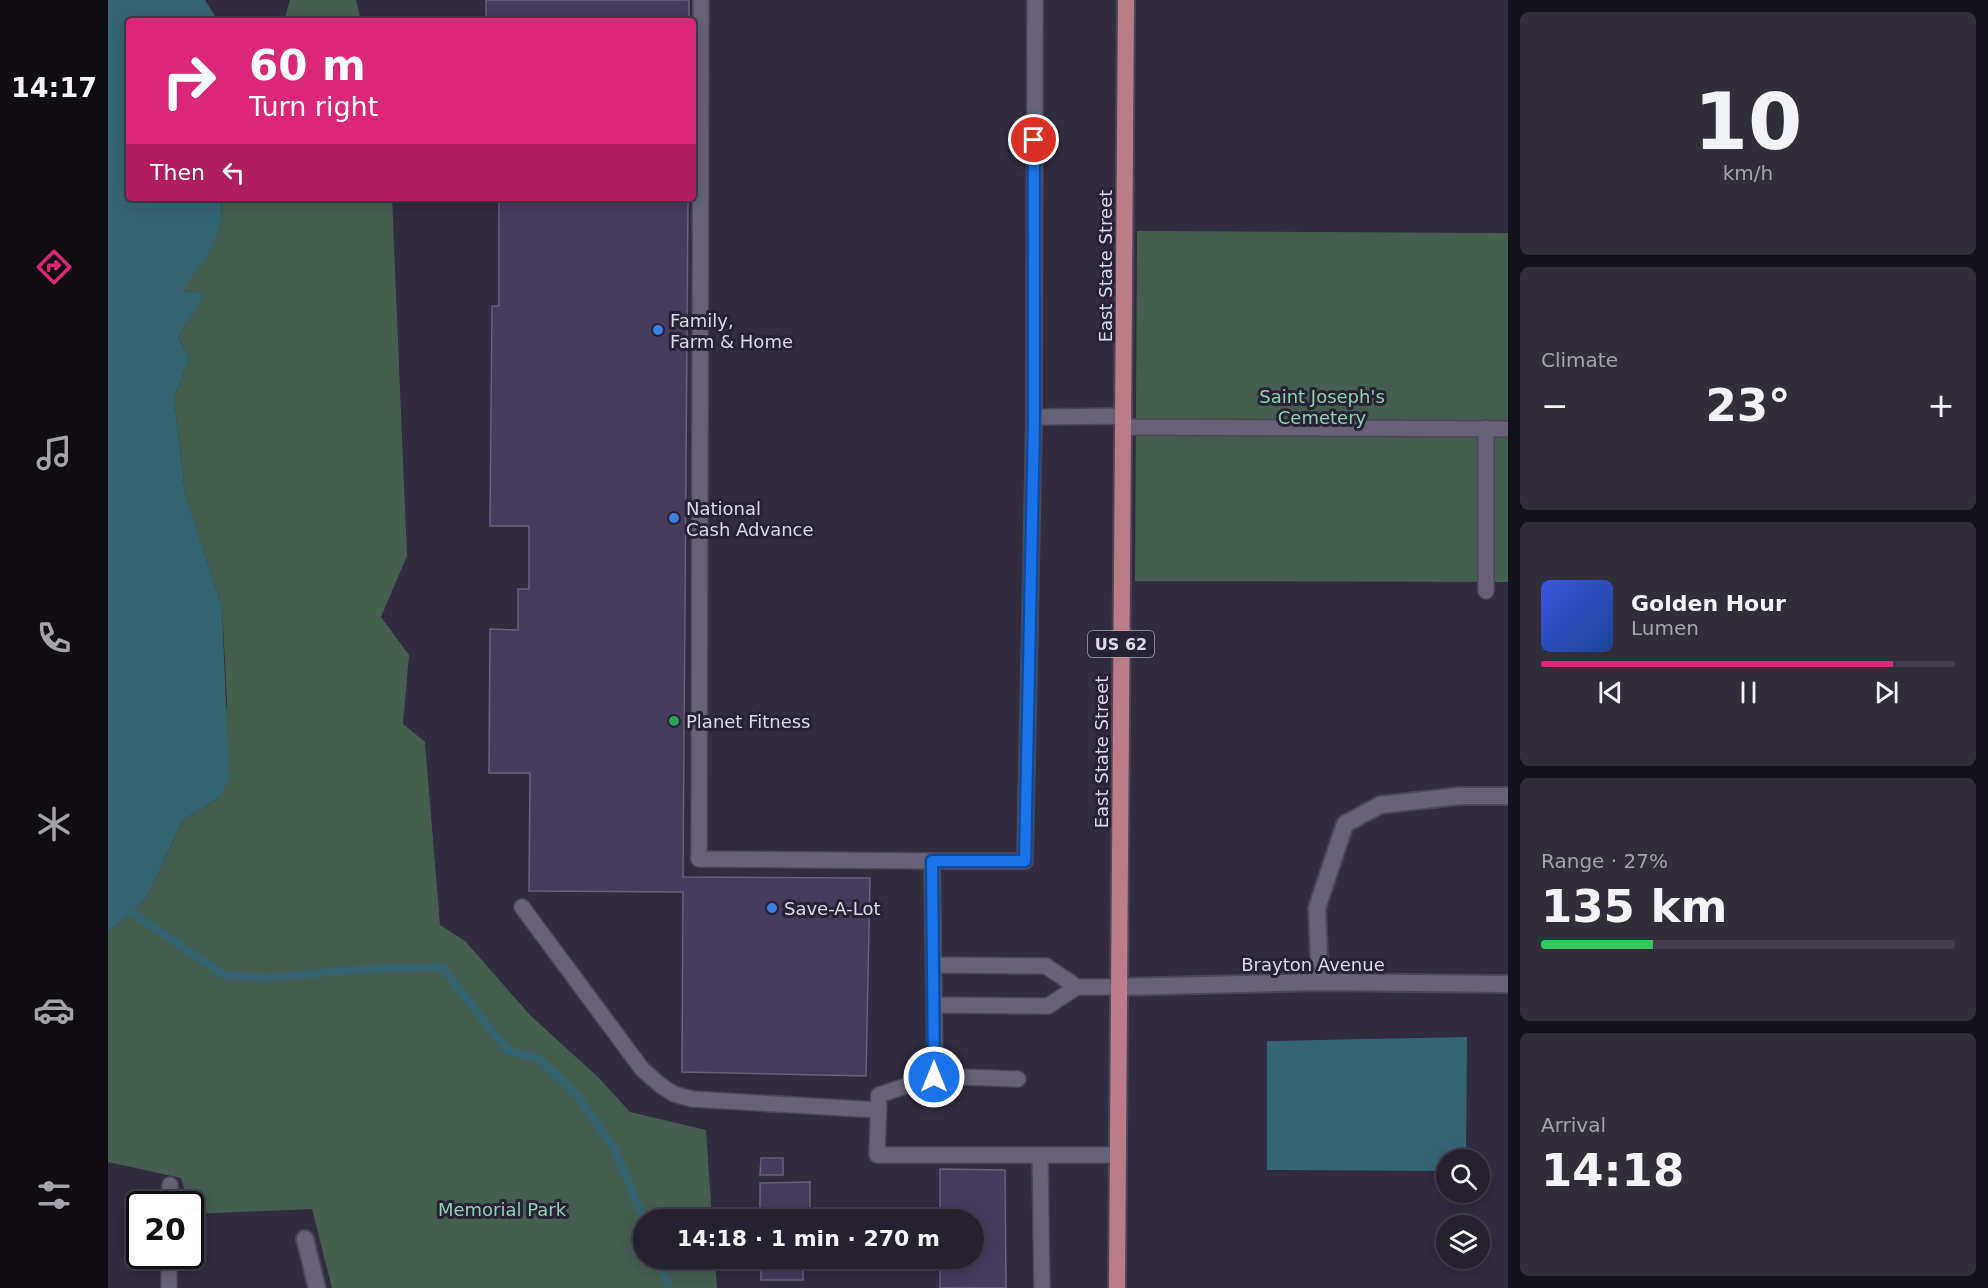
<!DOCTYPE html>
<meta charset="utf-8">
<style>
body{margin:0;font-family:"DejaVu Sans",sans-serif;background:#312e3a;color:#f1f3f6;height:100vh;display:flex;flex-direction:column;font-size:22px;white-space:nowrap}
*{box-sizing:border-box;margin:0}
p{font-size:20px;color:#a3a3aa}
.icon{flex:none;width:33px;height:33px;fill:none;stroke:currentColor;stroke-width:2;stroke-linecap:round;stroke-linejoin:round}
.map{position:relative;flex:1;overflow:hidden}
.sheet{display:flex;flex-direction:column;gap:12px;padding:12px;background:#141219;width:480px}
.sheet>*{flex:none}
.hud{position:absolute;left:18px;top:18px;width:570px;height:183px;border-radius:6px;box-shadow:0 3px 15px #0003,0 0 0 2px #423e4a;background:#db2777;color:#fff;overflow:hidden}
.controls{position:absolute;left:1328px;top:1149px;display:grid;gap:12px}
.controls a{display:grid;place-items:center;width:54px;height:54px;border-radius:50%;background:#25212e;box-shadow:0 3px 15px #0003,0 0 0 2px #423e4a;font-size:30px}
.speed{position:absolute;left:18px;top:1191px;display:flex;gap:12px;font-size:30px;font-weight:700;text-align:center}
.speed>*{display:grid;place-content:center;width:78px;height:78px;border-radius:50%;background:#25212e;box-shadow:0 3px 15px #0003,0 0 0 2px #423e4a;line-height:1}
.speed .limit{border:3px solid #111;border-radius:9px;background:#fff;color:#111}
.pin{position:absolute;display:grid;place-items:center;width:51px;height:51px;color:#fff;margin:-26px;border:3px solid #fff;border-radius:50%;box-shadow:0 2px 6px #0007}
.me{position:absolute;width:66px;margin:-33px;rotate:0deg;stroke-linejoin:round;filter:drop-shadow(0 0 4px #0008)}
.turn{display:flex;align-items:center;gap:21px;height:126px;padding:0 24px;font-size:27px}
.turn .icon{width:78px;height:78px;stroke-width:2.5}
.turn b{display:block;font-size:42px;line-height:51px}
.then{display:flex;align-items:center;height:57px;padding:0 24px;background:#0003;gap:12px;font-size:22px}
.big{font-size:45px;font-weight:700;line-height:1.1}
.sheet .tile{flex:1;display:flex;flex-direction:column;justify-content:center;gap:9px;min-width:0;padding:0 21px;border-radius:9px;background:#312e3a}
.sheet .dial{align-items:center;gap:0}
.dial b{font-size:78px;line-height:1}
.song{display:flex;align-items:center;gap:18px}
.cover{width:72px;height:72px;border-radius:9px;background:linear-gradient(135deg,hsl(230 70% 55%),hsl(220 70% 35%))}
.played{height:6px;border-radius:3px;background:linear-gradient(90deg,#db2777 85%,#423e4a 85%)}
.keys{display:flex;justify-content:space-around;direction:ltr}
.heat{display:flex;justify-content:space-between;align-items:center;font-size:33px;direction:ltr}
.charge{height:9px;border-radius:4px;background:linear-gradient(90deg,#34c759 27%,#423e4a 0)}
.trip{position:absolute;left:525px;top:1209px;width:351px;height:60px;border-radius:30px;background:#25212e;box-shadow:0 3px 15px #0003,0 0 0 2px #423e4a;font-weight:700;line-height:60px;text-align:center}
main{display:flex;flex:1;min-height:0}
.tabs{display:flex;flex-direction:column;width:108px;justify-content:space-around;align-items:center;background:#0f0d12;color:#a3a3aa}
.tabs .icon{width:42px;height:42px}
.tabs .current{color:#db2777}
.tabs b{font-size:27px;color:#f1f3f6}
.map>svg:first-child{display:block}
.green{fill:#455e50}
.water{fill:#366572}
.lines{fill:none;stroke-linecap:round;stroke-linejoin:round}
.stream{stroke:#366572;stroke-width:8}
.building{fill:#453c5c;stroke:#666175;stroke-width:1.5}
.service-casing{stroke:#4b4757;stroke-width:18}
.minor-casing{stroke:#4b4757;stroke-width:20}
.trunk-casing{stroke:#4b4757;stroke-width:20}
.service{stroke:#676276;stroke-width:15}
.minor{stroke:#676276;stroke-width:16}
.trunk{stroke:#ba7c88;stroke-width:16}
.route-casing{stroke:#114b97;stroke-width:15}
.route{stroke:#1a73e8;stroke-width:10}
.shop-dot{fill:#3f7fe0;stroke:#272234;stroke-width:2}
.leisure-dot{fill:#2e9e5b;stroke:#272234;stroke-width:2}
.labels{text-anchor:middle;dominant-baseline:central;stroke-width:6;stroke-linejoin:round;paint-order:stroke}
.shield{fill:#272234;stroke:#a5a2b0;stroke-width:1.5}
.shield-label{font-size:16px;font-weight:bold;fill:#dbd9e5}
.street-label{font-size:18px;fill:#dbd9e5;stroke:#272234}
.poi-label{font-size:18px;fill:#dbd9e5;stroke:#272234;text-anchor:start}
.park-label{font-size:18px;fill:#8fd2af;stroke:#272234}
</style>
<main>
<nav class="tabs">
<b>14:17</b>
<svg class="icon current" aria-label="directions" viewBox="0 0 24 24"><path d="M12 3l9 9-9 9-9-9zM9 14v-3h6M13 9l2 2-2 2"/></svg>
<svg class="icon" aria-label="music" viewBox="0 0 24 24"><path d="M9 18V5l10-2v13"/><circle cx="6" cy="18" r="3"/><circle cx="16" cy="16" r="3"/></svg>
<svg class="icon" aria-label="phone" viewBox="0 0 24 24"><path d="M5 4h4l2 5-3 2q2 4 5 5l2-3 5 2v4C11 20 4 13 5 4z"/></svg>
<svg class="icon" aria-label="climate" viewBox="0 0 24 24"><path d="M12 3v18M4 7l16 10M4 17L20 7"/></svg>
<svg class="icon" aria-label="car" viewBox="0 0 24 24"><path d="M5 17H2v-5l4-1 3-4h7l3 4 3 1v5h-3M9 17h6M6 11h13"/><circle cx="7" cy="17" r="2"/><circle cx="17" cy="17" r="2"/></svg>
<svg class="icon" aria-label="filters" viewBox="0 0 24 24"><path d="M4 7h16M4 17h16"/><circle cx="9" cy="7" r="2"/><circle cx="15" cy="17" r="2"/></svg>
</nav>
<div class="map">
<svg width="1400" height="1288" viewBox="0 0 1400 1288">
<rect width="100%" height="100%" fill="#312c3e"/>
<!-- green -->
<path class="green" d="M182,0H248L253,21H176Z
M113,198H284L299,556L273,617L301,655L295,724L317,742L332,925L357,941L422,1015L491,1078L522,1112L598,1130L604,1219L536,1220V1258L607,1259L609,1288H224L204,1209L83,1214L82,1204H80L73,1178L0,1162V933L38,899L75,820L111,798L119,701L114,607L77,493L67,404V395L82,358L70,337L97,293L73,291C96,257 117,241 113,198Z
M1029,231L1400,233V582L1027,581Z"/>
<!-- water -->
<path class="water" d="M0,0H97L110,21H21V198H113C117,241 97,257 74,291L98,293L70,337L82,358L67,395V404L77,493L114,607L121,779L111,798L75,820L38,899L0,933Z
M1359,1037L1358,1159L1338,1160V1171L1159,1170V1041Z"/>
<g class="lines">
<!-- stream -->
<path class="stream" d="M20,903L23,912L116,975L158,978L260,969L334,967L399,1050L431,1059L469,1095L508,1151L536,1220
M550,1258L561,1288"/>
</g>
<!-- building -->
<path class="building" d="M378,0H581V21H378Z
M391,198H580L575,877L762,878L758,1076L574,1072L575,892L421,891L422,773H381L382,629L410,630V589H421V526H382L384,306H391Z
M653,1158H675V1175H652Z
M832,1169L897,1170L898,1288H832V1258H866V1220H832Z
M702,1182V1213H696V1220H652V1183Z
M653,1258H695V1280H653Z"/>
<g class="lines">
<defs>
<path id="service" d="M593,0L591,859L824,861
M926,417L1015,416
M1015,427L1400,429
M1378,428V591
M414,907L534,1069L552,1085L566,1094L584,1099L770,1110
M827,965L938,966L969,987
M827,1005L940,1006L969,987H1011
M827,1076L771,1095L769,1155H1010
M910,1079L827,1076L824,861H917L926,422L927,0
M932,1155L934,1288
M62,1204V1185
M61,1288V1256"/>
<path id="minor" d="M1212,982L1209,908L1237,824L1272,805L1351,796H1400
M1011,987L1212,982L1400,984
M197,1239L209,1288"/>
<path id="trunk" d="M1009,1288L1018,0"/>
</defs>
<!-- service casing -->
<use href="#service" class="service-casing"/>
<!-- minor casing -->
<use href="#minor" class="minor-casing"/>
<!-- trunk casing -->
<use href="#trunk" class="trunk-casing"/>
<!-- service -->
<use href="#service" class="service"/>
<!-- minor -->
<use href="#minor" class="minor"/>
<!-- trunk -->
<use href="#trunk" class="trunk"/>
</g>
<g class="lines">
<defs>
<path id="route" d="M826,1077L824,861H917L926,422V140"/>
</defs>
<!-- route casing -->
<use href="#route" class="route-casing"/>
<!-- route -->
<use href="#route" class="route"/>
</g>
<!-- markers -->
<g class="shop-dot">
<circle cx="550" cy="330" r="6"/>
<circle cx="566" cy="518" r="6"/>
<circle cx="664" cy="908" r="6"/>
</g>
<circle class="leisure-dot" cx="566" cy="721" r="6"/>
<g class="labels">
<!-- shield labels -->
<rect class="shield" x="980" y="631" width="66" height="26" rx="4.5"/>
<g class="shield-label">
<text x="1013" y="644">US 62</text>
</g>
<!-- street labels -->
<g class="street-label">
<text transform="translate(997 266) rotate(-90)">East State Street</text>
<text transform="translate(993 752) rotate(-90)">East State Street</text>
<text x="1205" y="964">Brayton Avenue</text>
</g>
<!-- poi labels -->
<g class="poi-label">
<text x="562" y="320">Family,<tspan x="562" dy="21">Farm &amp; Home</tspan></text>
<text x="578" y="508">National<tspan x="578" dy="21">Cash Advance</tspan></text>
<text x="578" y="721">Planet Fitness</text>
<text x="676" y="908">Save-A-Lot</text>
</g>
<!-- park labels -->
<g class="park-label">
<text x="1214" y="396">Saint Joseph's<tspan x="1214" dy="21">Cemetery</tspan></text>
<text x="394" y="1209">Memorial Park</text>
</g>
</g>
</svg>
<div class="controls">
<a><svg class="icon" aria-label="search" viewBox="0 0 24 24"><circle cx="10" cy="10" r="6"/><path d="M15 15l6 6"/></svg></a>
<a><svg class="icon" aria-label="layers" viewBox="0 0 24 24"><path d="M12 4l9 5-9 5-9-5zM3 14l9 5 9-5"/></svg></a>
</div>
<div class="speed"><div class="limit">20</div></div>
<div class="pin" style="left:926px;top:140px;background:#d93025"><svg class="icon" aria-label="arrive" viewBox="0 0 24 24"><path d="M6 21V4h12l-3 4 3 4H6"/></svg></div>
<svg class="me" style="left:826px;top:1077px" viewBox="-20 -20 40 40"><circle r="17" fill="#1a73e8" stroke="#fff" stroke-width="3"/><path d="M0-11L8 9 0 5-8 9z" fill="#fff"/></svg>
<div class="trip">14:18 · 1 min · 270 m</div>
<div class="hud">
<div class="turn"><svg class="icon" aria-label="right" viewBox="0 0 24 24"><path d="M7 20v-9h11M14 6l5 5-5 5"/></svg><div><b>60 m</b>Turn right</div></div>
<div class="then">Then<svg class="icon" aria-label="left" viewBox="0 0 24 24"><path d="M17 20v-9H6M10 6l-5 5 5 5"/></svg></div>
</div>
</div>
<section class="sheet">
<div class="tile dial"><b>10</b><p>km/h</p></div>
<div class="tile"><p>Climate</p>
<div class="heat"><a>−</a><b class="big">23°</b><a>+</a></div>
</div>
<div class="tile">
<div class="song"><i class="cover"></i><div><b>Golden Hour</b><p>Lumen</p></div></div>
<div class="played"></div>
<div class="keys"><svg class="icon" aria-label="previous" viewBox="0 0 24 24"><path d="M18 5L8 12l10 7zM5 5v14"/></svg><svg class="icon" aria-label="pause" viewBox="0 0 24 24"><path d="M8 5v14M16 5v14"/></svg><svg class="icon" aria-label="next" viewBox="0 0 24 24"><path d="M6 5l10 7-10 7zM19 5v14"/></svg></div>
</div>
<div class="tile"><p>Range · 27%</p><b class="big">135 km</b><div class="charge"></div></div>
<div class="tile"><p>Arrival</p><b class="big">14:18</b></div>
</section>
</main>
